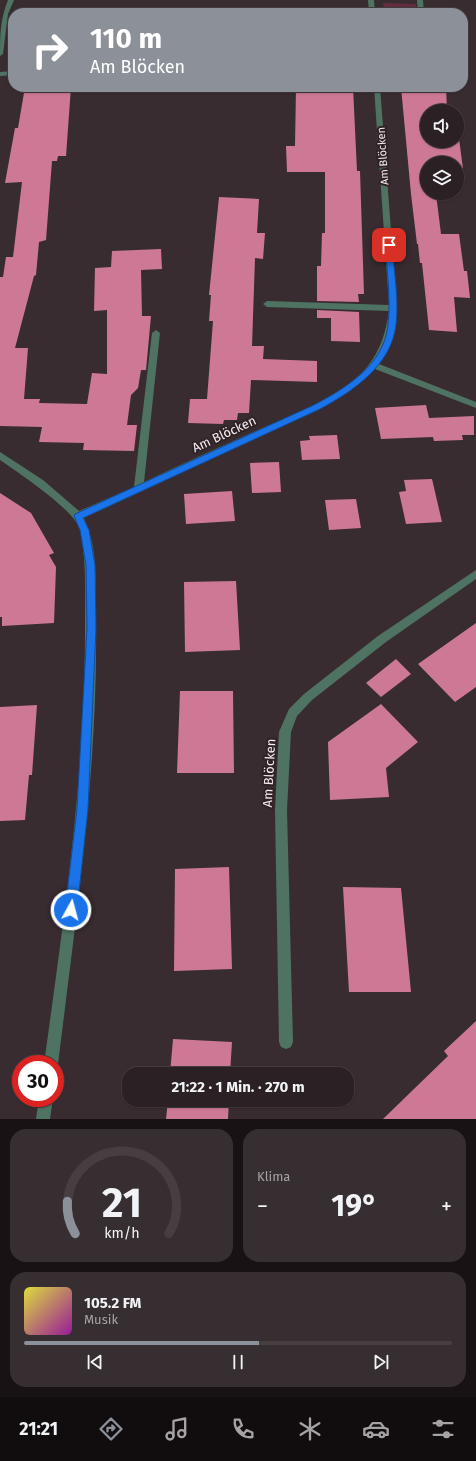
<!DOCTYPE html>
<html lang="de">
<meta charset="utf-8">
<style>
body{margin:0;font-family:"Fira Sans",sans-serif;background:#372e31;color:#f1f3f6;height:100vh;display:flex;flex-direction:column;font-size:15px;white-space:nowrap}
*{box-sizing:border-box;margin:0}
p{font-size:13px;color:#a6a3a6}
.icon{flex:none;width:22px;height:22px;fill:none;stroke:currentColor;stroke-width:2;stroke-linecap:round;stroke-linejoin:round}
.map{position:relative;height:1119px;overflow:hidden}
.side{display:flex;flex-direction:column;gap:10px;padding:10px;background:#181214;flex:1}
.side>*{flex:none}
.banner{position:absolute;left:8px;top:8px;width:460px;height:84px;border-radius:16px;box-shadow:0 1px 3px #0004,0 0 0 1px #473e41;background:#8c9099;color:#fff;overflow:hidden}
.fabs{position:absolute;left:420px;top:104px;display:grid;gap:8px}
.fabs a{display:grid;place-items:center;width:44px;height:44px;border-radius:50%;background:#2b2124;box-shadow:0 1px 3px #0004,0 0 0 1px #473e41;font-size:20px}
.speed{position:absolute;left:12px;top:1055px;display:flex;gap:8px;font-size:20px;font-weight:700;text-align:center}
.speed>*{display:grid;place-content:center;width:52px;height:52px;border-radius:50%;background:#2b2124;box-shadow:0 1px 3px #0004,0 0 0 1px #473e41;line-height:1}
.speed .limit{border:6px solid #d22;background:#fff;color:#111}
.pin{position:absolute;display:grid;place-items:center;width:34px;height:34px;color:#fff;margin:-17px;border-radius:8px;box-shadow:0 2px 6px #0006}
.me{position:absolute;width:44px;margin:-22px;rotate:7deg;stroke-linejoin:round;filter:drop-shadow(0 0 3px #0008)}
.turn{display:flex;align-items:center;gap:14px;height:84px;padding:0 16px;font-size:18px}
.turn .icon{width:52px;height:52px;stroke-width:2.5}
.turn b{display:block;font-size:28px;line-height:34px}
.big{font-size:30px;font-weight:700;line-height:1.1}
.side .card{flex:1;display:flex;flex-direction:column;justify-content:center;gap:6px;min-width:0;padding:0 14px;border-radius:16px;background:#372e31}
.side .dial{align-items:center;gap:0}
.dial svg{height:104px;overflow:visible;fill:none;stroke:#473e41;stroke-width:7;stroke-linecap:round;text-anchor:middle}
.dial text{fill:#f1f3f6;stroke:none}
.song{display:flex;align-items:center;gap:12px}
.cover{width:48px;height:48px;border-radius:6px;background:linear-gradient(135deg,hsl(60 70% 55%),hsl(300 70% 35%))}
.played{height:4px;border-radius:2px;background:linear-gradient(90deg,#8c9099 55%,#473e41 55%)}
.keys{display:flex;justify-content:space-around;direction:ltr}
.heat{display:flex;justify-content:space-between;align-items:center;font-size:22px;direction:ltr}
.side .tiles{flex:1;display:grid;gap:10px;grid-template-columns:1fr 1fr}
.card:last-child{grid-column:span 2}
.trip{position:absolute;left:122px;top:1067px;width:232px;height:40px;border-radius:16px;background:#2b2124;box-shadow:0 1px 3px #0004,0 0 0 1px #473e41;font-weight:700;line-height:40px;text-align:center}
.tabs{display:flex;height:64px;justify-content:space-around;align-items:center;background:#110d0e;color:#a6a3a6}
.tabs .icon{width:28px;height:28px}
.tabs .current{color:#8c9099}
.tabs b{font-size:18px;color:#f1f3f6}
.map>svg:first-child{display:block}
.green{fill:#622d40}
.building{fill:#cd7995}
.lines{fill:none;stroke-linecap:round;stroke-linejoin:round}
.minor{fill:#4e7362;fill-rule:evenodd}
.route{fill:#1a73e8;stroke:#114b97}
.labels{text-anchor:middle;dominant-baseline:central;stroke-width:4;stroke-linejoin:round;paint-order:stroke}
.far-street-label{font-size:11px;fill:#f5ecef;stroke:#2f2326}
.street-label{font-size:13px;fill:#f5ecef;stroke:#2f2326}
</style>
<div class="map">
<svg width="476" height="1119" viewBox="0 0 476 1119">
<rect width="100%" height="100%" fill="#392c30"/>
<!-- green -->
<path class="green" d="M383,3L416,4L415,13H384Z"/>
<!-- building -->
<path class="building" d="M25,87H71L66,156H58L57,161H52L46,240L39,242L36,275L34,276L15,348H28L24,399H40L39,403L87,404L92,373L107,374V310L94,311L95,268L111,267L112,251L161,249L162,269L141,270L142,316H151L146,370H141L138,388L131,395L127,425H137L134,451L83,450L84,443L39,442L42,427L0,426V277H3L6,257H13L22,182L5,183L15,128H18Z
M296,87H353L357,171H360L364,294H358L359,302L317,301V266H321L322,233H325V172H287L286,146H295Z
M401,87H446L447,111H427V141H457L458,131L463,169H457V163H427V193H438L436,194L441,234H459L464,271H467L470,298L454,297L457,332L429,330L422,263H420L418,244H417L411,194Z
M219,197L259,199L257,233H265L263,259L255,258L252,346H264L263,359L317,361V382L251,380L249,413H238L237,420H224L223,424L188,423L190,399H207L213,321H209L211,295H209Z
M317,310L359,312L360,342L331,341V318H317Z
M426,405L429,418L474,416V435H462L463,440L434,441L433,437L381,439L375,408Z
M337,435L340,459L302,460L300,441L310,440L309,436Z
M279,462L281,492L252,493L250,463Z
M432,479L442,522L406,524L399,492L406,491L404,480Z
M232,491L235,521L186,524L184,494Z
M0,493L31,513L54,553L49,555L56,567L54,623L2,626V617H0Z
M356,499L361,528L329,530L325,500Z
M236,581L240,650L185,652L184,582Z
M476,623V687L455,702L418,664Z
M396,659L411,674L381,697L366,683Z
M180,691H233L234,773H177Z
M381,704L418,742L386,768L389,797L330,800L328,742Z
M37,705L32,775H29L25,820L0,821V707Z
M229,867L232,969L174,971L175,869Z
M343,887L401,888L411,992H349Z
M476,1021V1119H383L448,1056L444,1051Z
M173,1039L232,1042L230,1074H170Z
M168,1100H229L228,1119H166Z"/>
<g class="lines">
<!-- minor -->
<path class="minor" d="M8,0H14L8,14L3,54L0,56C0,35 0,20 8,0Z
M368,0H374L375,13H369Z
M417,0H423L424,13H418Z
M13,71V75L0,76V72Z
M374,87H380L397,308C395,328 391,347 379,364L476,402V408L375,369L350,391L320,409L84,518C99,549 95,588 96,622C98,770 76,917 58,1064L55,1069V1064H44C64,918 86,771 85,623C85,598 86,573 83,548C82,542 82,535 80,529C72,508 20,474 0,460V452L43,480L79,511L134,487L152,333L156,330L160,333L144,482C182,464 221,447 260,429C297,413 340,398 367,367C381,350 386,331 389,311L267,307L263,304L267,301L389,305Z
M476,570V579L386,642L312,700L297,716L291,732L287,810L293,1042L291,1047L286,1049L281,1047L279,1042L275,810L279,732L289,709L304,694L378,636Z
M39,1098H53L50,1119H36Z"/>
</g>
<!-- route -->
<path class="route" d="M389,243L392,245C394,271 399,299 396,325C391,366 353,391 320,409L83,518L89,530L95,565L96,628L88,809L77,910L75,914L71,916L67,914L65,910L77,809L87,628L86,565L80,530L74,516L75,514L314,405C346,388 384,365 388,325C391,299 387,271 385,245Z"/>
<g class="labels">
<!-- far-street labels -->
<g class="far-street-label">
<text transform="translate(383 156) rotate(-94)">Am Blöcken</text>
</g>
<!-- street labels -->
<g class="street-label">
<text transform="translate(224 434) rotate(-25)">Am Blöcken</text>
<text transform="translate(269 773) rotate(-87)">Am Blöcken</text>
</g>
</g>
</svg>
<div class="fabs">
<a><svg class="icon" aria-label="sound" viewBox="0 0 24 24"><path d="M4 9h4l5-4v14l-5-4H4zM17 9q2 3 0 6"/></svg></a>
<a><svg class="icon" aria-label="layers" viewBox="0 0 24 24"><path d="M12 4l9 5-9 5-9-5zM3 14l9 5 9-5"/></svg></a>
</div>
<div class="speed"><div class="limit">30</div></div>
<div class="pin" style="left:389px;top:245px;background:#d93025"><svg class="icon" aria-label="arrive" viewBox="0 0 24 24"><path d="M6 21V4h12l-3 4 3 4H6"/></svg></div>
<svg class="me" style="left:71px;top:910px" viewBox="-20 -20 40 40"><circle r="17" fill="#1a73e8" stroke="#fff" stroke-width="3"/><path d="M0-11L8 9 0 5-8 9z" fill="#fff"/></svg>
<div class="trip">21:22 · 1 Min. · 270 m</div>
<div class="banner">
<div class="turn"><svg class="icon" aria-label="right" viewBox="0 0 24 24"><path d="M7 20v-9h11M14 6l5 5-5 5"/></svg><div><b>110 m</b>Am Blöcken</div></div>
</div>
</div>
<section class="side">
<div class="tiles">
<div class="card dial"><svg viewBox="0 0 100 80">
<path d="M14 69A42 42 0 1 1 86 69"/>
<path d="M14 69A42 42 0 0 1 8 44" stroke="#8c9099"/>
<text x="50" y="56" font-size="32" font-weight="700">21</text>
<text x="50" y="72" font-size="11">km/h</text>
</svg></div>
<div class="card"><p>Klima</p>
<div class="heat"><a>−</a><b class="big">19°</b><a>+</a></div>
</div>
<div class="card">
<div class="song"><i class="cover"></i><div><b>105.2 FM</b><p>Musik</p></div></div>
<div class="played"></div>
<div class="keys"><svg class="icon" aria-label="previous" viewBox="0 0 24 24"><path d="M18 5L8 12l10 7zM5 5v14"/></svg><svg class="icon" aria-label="pause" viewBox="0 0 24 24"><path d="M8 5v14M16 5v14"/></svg><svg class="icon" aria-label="next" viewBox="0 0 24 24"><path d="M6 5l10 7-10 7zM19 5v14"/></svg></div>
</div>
</div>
</section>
<nav class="tabs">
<b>21:21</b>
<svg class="icon current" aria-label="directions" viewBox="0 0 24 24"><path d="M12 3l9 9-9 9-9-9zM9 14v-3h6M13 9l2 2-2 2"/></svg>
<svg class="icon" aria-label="music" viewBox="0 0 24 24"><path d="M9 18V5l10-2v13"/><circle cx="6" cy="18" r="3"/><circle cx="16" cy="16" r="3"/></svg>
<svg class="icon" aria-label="phone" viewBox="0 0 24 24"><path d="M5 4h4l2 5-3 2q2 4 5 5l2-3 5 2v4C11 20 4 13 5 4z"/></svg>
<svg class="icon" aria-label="climate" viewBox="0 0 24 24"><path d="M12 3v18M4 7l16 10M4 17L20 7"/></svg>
<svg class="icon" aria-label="car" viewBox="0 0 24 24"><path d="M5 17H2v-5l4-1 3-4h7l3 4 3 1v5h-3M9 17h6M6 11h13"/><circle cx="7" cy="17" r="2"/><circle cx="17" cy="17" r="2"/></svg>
<svg class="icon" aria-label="filters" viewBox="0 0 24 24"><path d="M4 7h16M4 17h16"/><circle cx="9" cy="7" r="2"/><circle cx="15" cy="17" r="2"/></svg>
</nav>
